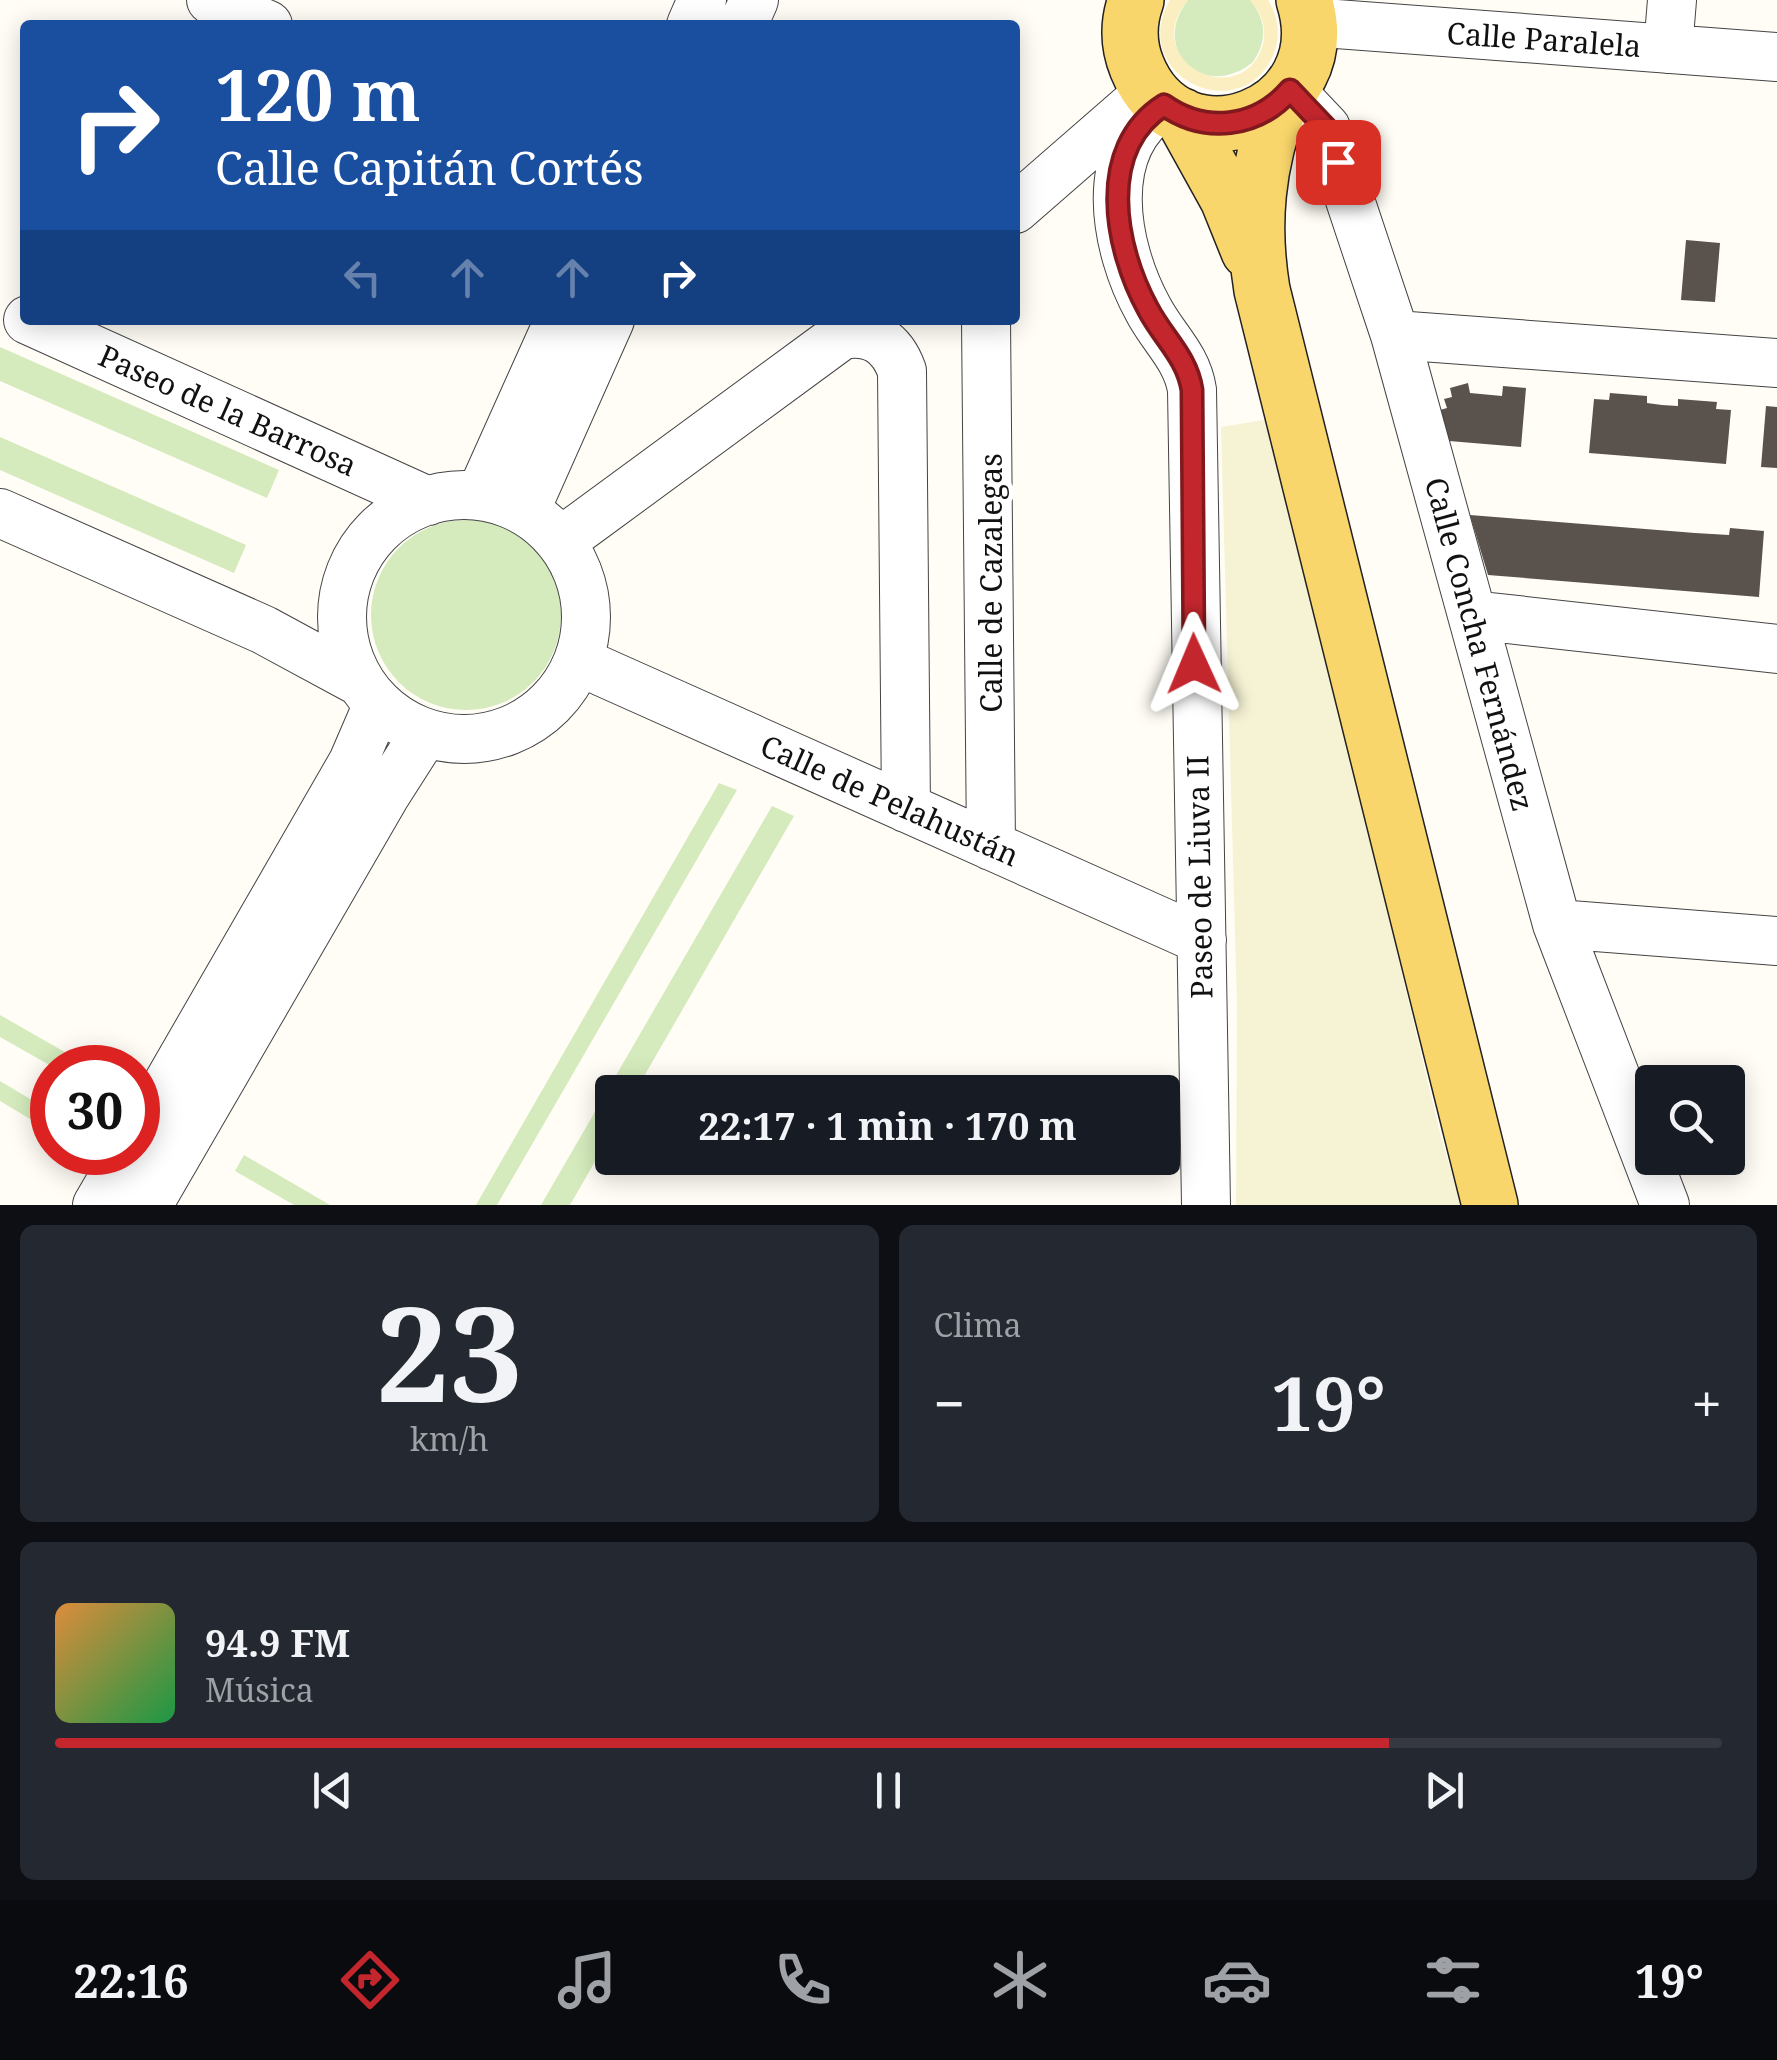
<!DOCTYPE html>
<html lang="es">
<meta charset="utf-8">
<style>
body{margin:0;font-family:"Noto Serif",serif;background:#242831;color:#f1f3f6;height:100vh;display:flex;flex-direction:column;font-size:38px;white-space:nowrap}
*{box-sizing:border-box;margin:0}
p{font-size:32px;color:#9ea1a6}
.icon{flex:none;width:55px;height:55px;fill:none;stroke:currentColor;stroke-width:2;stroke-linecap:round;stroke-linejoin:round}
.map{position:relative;height:1205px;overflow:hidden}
.drawer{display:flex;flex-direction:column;gap:20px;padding:20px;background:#0d0f14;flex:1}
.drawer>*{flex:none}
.guide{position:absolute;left:20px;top:20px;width:1000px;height:305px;border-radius:10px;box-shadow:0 5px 25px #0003;background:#1a4fa0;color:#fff;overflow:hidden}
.controls{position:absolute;left:1635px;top:1065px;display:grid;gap:20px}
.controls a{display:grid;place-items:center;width:110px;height:110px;border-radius:10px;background:#171b24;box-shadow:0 5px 25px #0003;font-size:50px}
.speed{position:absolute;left:30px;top:1045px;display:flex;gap:20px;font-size:50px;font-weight:700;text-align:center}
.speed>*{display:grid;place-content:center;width:130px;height:130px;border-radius:50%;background:#171b24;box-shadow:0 5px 25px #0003;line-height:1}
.speed .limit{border:15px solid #d22;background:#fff;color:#111}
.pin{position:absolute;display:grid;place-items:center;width:85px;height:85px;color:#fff;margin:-42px;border-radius:20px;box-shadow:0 5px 15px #0006}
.me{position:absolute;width:110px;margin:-55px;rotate:359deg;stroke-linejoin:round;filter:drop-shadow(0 0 8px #0008)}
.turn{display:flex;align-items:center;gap:35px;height:210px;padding:0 30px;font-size:45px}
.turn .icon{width:130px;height:130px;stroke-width:2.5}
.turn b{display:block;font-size:70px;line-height:85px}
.lanes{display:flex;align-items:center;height:95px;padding:0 30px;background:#0003;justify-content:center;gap:50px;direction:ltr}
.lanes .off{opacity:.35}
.big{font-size:75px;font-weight:700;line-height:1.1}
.drawer .widget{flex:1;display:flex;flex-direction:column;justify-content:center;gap:15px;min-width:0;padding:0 35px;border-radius:15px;background:#242831}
.drawer .dial{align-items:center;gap:0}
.dial b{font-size:130px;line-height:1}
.song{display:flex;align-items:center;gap:30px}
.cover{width:120px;height:120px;border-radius:15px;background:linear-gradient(135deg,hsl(30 70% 55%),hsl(140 70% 35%))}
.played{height:10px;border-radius:5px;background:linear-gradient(90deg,#c4262e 80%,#363941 80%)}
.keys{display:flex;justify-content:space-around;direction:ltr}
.heat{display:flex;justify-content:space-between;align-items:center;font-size:55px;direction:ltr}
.drawer .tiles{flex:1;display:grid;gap:20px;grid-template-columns:1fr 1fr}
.widget:last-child{grid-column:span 2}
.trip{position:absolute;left:595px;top:1075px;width:585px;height:100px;border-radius:10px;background:#171b24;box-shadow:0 5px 25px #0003;font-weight:700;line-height:100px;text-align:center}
.menu{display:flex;height:160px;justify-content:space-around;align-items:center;background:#090b0e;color:#9ea1a6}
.menu .icon{width:70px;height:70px}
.menu .on{color:#c4262e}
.menu b{font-size:45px;color:#f1f3f6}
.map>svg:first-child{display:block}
.farmland{fill:#f6f3d4}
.green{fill:#d5ebbd}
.sand{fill:#fbeec1}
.building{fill:#5a524d}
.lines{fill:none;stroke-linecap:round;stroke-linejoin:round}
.minor-casing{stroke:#444;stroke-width:50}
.major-casing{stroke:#222;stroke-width:58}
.minor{stroke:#fff;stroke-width:48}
.major{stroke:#f9d66b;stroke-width:55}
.route-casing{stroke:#7f191e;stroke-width:25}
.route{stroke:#c4262e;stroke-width:18}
.labels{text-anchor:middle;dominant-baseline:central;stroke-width:10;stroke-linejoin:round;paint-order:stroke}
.street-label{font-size:30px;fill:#111;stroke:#fff}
</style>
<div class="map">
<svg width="1777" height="1205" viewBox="0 0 1777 1205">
<rect width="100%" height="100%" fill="#fffdf5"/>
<!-- farmland -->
<path class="farmland" d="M1270,419L1440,1133L1461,1205H1236L1237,1007L1221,427Z"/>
<!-- green -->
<path class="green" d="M1188,0H1250C1267,20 1267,41 1253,62C1204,102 1149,50 1188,0Z
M0,347L279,470L267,498L0,381Z
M0,437L246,545L234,573L0,470Z
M371 615a95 95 0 1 1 190 0a95 95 0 1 1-190 0Z
M719,783L737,790L497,1205H476Z
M772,806L794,816L635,1092H612V1132L570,1205H541Z
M0,1015L91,1067H53L0,1037Z
M0,1081L52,1112V1132L0,1101Z
M244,1155L330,1205H294L235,1171Z"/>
<!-- sand -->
<path class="sand" d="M1188,0C1136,62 1244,114 1263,44C1267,27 1261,12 1250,0H1268C1278,16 1281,35 1274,53C1243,131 1126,76 1170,0Z"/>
<!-- building -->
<path class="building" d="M1686,240L1720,243L1715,302L1681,300Z
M1468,383L1470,393L1502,396L1503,386L1526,388L1521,447L1449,441L1440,410L1447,408L1444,399L1452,397L1450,388Z
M1610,393L1647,396V403L1662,405L1678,406V399L1717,402L1716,409L1731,410L1726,464L1589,453L1594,399L1609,400Z
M1766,406L1777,407V468L1761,467Z
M1470,515L1695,533L1729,535L1730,528L1764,531L1759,597L1488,575Z"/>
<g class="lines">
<defs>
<path id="minor" d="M211,0L268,25
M1310,22L1777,57
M691,25L702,0
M743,25L754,0
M1668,49L1672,0
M1290,90L1326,128L1395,335L1557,924L1665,1205
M1164,105C1096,148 1114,247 1148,309C1163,338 1187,357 1192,390L1206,1205
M1015,209L1140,100
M28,320L428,501
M986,320L991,846
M842,335C872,329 892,343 902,371L906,808
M1395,335L1777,363
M342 617a122 122 0 1 1 244 0a122 122 0 1 1-244 0Z
M480,496L559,320
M525,511L610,320
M0,513L264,630L360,682
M560,542L842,335L855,320
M1472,615L1777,649
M578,661L1202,940
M1557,924L1777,941
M138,1135L353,762L378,704
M97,1205L128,1152
M148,1205L386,794L425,733"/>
<path id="major" d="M1136,0C1128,22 1128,45 1137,67C1180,175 1341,116 1304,0
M1281,101C1257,164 1251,223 1262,290L1490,1205
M1182,116L1228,199L1249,251"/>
</defs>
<!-- minor casing -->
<use href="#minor" class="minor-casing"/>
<!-- major casing -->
<use href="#major" class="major-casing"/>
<!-- minor -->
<use href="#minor" class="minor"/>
<!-- major -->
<use href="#major" class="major"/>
</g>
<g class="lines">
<defs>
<path id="route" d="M1194,664L1192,390C1187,357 1163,338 1148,309C1114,247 1096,148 1164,105C1205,134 1257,128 1290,90L1326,128L1338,162"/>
</defs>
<!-- route casing -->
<use href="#route" class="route-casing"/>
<!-- route -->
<use href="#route" class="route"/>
</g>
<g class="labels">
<!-- street labels -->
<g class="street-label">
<text transform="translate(1544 39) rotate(4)">Calle Paralela</text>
<text transform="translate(228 410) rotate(24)">Paseo de la Barrosa</text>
<text transform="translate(990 583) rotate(-90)">Calle de Cazalegas</text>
<text transform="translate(1480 644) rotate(75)">Calle Concha Fernández</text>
<text transform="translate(890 800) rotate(24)">Calle de Pelahustán</text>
<text transform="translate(1199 877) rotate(-91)">Paseo de Liuva II</text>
</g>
</g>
</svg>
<div class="controls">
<a><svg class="icon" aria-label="search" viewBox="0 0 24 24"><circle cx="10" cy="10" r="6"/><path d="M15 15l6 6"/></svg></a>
</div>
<div class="speed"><div class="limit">30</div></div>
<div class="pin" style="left:1338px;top:162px;background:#d93025"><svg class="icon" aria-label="arrive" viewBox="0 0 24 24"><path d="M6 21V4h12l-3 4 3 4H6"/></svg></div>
<svg class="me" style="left:1194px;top:664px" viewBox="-20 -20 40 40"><path d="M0-17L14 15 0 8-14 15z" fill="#c4262e" stroke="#fff" stroke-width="4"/></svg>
<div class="trip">22:17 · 1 min · 170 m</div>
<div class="guide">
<div class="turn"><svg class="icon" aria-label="right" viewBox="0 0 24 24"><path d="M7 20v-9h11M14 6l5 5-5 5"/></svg><div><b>120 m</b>Calle Capitán Cortés</div></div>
<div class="lanes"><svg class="icon off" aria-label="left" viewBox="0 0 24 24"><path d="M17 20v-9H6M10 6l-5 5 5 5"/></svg><svg class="icon off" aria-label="ahead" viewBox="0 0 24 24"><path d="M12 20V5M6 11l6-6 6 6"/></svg><svg class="icon off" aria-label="ahead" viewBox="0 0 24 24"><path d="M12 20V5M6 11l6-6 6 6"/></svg><svg class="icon" aria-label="right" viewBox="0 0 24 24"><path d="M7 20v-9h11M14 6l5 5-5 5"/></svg></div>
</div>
</div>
<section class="drawer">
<div class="tiles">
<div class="widget dial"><b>23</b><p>km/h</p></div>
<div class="widget"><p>Clima</p>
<div class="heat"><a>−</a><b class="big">19°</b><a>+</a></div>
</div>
<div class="widget">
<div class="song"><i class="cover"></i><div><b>94.9 FM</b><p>Música</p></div></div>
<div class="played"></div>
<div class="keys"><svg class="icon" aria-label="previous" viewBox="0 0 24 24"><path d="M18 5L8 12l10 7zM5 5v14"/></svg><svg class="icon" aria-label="pause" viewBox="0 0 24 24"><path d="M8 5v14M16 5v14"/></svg><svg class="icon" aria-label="next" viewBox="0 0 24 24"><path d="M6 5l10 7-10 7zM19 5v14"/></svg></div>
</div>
</div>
</section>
<nav class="menu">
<b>22:16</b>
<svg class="icon on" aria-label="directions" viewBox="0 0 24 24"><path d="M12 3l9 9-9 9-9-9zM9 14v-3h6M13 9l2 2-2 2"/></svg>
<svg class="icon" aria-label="music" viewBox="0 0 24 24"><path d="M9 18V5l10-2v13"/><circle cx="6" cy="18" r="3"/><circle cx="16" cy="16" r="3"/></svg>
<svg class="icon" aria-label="phone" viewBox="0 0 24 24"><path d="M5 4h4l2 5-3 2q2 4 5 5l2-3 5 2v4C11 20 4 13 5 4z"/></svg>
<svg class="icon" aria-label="climate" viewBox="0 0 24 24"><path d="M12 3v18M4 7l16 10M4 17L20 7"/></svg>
<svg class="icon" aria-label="car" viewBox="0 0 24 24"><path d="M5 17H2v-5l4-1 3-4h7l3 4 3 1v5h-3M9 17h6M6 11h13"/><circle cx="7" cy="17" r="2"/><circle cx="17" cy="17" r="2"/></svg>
<svg class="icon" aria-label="filters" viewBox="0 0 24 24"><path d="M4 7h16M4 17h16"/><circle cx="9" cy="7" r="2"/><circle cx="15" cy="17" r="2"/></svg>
<b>19°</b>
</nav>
